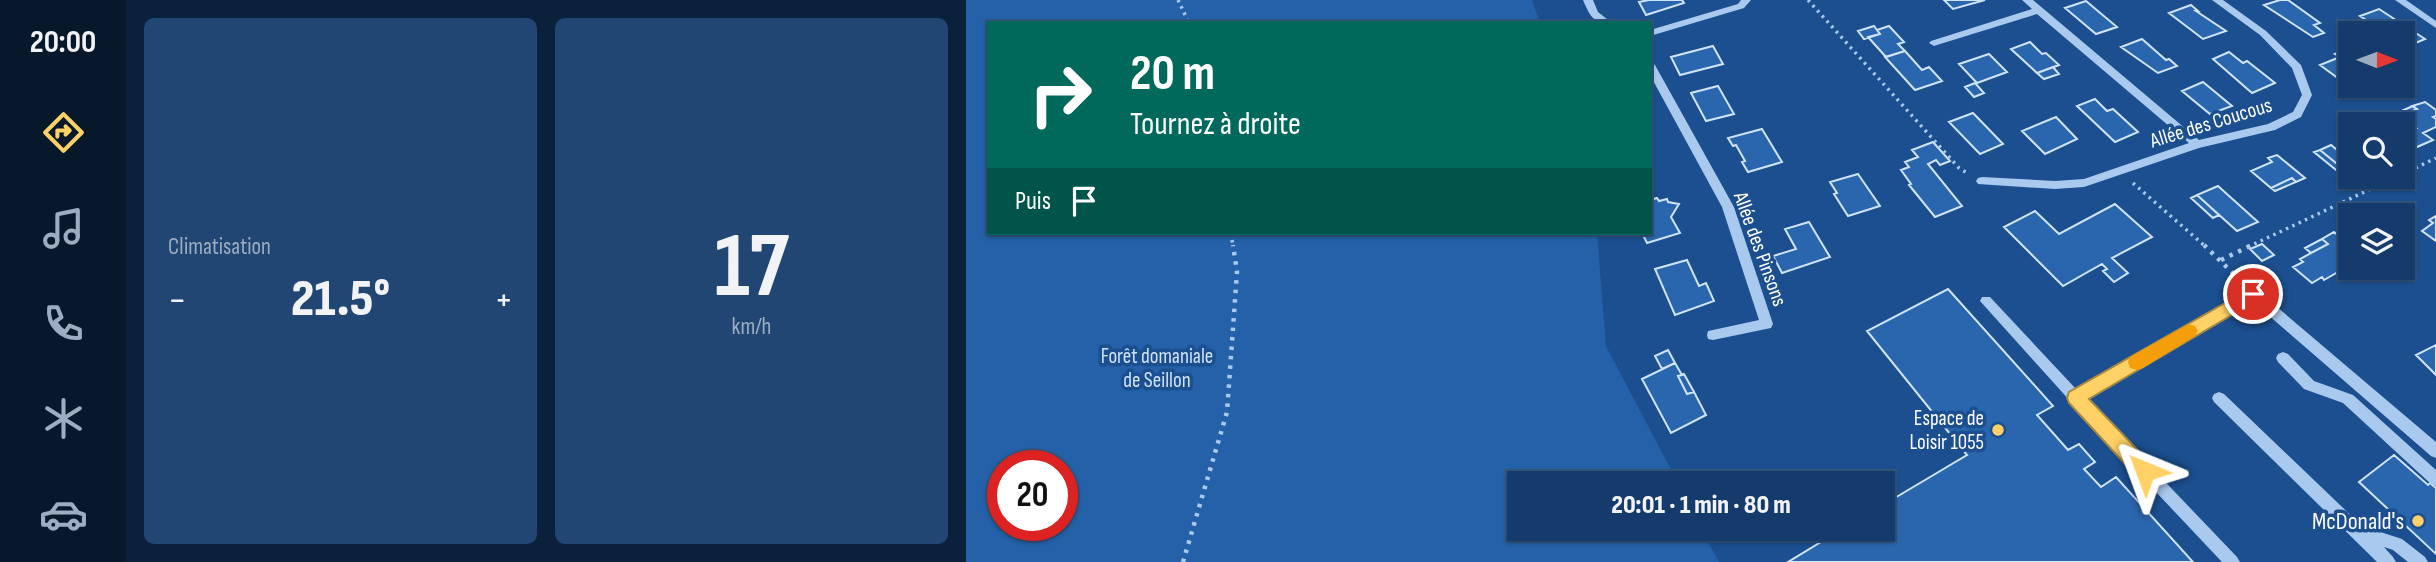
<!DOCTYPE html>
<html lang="fr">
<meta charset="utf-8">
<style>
body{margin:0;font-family:"Sofia Sans Condensed",sans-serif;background:#214673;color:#f1f3f6;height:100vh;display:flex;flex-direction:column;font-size:26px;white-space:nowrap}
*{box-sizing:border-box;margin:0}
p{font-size:23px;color:#9dadc1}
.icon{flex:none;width:38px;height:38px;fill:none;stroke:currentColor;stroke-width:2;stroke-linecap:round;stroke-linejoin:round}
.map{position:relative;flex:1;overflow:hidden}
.side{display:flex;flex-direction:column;gap:18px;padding:18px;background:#0b203b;width:840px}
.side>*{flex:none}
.banner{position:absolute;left:21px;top:21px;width:665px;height:214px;border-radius:0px;box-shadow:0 2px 5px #0004,0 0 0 2px #33557e;background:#00695c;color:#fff;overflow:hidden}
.needle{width:46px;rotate:91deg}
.fabs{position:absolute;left:1372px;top:21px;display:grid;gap:14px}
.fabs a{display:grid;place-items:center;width:77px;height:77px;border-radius:0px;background:#143b6b;box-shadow:0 2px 5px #0004,0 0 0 2px #33557e;font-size:35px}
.speed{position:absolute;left:21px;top:450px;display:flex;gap:14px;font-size:35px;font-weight:700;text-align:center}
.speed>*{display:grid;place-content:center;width:91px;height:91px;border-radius:50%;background:#143b6b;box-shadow:0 2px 5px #0004,0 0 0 2px #33557e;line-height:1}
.speed .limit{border:10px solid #d22;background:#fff;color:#111}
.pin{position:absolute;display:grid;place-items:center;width:60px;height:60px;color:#fff;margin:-30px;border:4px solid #fff;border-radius:50%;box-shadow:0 2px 7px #0007}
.me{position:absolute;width:77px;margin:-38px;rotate:316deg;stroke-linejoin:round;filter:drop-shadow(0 0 5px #0008)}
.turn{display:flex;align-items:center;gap:24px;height:147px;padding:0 28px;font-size:32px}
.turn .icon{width:91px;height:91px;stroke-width:2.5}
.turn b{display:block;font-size:49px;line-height:60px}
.then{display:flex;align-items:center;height:66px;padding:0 28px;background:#0003;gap:14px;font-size:26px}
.big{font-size:52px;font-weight:800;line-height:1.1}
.side .tile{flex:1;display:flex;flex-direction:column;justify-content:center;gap:10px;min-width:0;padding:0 24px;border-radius:10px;background:#214673}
.side .dial{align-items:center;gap:0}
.dial b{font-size:91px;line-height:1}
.heat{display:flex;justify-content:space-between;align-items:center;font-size:38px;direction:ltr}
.side .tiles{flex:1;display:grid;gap:18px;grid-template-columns:repeat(2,1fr)}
.trip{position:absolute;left:541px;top:471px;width:388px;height:70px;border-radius:0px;background:#143b6b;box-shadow:0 2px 5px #0004,0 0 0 2px #33557e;font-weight:800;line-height:70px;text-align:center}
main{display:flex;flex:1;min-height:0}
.tab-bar{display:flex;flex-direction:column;width:126px;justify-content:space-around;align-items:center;background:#08182b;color:#9dadc1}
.tab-bar .icon{width:49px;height:49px}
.tab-bar .current{color:#ffd166}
.tab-bar b{font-size:32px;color:#f1f3f6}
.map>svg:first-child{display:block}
.green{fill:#2461a8;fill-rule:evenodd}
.building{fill:#2a66ad;stroke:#cfe3fa;stroke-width:2}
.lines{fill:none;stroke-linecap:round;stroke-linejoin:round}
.path-far1{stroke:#a9c9ee;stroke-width:3.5;stroke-dasharray:2.5 4.5;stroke-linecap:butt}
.path{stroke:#a9c9ee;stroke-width:4.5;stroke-dasharray:3.5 6;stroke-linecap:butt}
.minor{fill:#a9c9ee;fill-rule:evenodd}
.route{fill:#ffd166;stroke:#a68842;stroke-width:2}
.slow{fill:#f59e0b}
.poi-dot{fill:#ffd166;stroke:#1b4f8f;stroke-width:2.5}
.labels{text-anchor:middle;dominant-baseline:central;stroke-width:7;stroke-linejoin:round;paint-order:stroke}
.street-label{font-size:21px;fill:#fff;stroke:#1b4f8f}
.park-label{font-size:21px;fill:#cfe3fa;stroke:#1b4f8f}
.poi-label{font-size:21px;fill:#fff;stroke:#1b4f8f;text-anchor:end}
.near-poi-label{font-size:24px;fill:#fff;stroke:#1b4f8f;text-anchor:end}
</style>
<main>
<nav class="tab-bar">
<b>20:00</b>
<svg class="icon current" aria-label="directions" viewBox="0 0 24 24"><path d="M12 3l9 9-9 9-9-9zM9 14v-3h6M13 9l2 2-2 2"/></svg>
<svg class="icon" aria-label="music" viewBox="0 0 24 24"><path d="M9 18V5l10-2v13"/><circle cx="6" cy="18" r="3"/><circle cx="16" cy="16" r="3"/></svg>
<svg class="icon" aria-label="phone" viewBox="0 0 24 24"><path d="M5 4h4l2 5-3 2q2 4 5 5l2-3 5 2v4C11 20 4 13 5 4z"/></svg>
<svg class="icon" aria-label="climate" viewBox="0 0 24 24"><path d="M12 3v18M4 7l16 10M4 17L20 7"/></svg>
<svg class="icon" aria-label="car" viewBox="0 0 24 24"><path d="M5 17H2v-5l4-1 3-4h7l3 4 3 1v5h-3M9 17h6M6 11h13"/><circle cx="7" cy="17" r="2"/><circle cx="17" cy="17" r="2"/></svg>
</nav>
<section class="side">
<div class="tiles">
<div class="tile"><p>Climatisation</p>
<div class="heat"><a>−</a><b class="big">21.5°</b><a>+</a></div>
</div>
<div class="tile dial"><b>17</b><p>km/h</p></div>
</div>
</section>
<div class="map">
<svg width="1470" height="562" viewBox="0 0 1470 562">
<rect width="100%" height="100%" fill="#1b4f8f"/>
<!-- green -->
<path class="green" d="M0,0H566L574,23H23V233H631L640,346L712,483H553V528L735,529L753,562H0ZM37,466H96V525H37Z"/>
<!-- building -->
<path class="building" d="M683,0H716L718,3L680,15L673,2Z
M978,0H1019L987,9Z
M1314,0H1322L1354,23L1348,25L1358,33L1347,37L1298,5Z
M1120,1L1151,27L1130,34L1099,8Z
M1225,5L1232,11H1230L1260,31L1237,39L1203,13Z
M1413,9L1459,39L1440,47L1437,44V33H1420L1394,16Z
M908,26L914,34L898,39L892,31Z
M923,26L938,42L932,44L939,51L920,57L902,37L914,34L911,30Z
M1176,39L1200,60L1203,59L1211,66L1192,73L1155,47Z
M1064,42L1076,54L1080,53L1093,65L1071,73L1045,49Z
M747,46L757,64L714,75L705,57Z
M1382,49L1384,82L1380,84L1354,65L1374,57L1369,54Z
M939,51L956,70L963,67L976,81L949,90L919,57Z
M1263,52L1277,63L1281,61L1309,83L1286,93L1247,59Z
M1023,54L1041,72L1011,83L993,64Z
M1087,67L1093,74L1078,79L1071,73Z
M1237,82L1266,106L1244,114L1216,91Z
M1009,83L1018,93L1008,97L999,87Z
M752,86L768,114L740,121L725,93Z
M1129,99L1141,111L1147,109L1172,132L1149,142L1111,106Z
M1459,102L1470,110V116L1467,117L1470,119V127L1457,133L1467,140L1451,147L1437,136V130L1450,128L1434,116L1451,109L1446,106Z
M1447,106L1451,109L1434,116L1450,128L1445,130L1426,115Z
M1007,113L1037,144L1014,154L983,122Z
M1090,117L1111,139L1079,154L1056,131Z
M796,129L816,162L782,172L776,162L779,161L770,145L767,146L762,138Z
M1384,137V170L1381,172L1354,150L1365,145L1370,149L1377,145L1373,142Z
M967,142L984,161L974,165L970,160L962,164L996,206L969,217L943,185L945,184L935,170L943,167L939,162L952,157L946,150Z
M1354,150L1381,172L1375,174L1348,152Z
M1311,155L1339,178L1330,182L1326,178L1305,188L1285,171L1306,162L1302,158Z
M892,174L914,206L882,216L868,194L871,193L864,182Z
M1326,178L1330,182L1309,191L1305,188Z
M1252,186L1292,222L1271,231L1231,195Z
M1231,195L1253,215L1247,218L1225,198Z
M691,198L693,201L701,199L702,202L713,204L705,217L714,233L681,243L676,233H684V200Z
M1149,204L1186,237L1146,258L1162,273L1148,282L1137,271L1141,269L1136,264L1097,286L1038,227L1069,211L1093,234Z
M1470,216V241L1456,231L1467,223L1463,220Z
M843,222L864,257L816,273L807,256L830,249L819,229Z
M1368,232L1384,245V265L1358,280L1356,277L1346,283L1327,267L1337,262L1334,259L1362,244L1356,239Z
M1356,239L1362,244L1345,253L1339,248Z
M1296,244L1308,255L1296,261L1284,249Z
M721,260L733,286L740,283L748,301L709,315L689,269Z
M982,289L1087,406L1071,415L1102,450L1113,444L1129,462L1118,469L1135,487L1150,477L1227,562H822L878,528H917V505L1001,455L901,331Z
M1470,345V375L1450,355Z
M702,350L709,363L696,369L689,356Z
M709,363L716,375L712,376L721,394L728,392L740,415L705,433L676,379Z
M718,374L728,392L721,394L712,376Z
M1428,455L1462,485L1464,483L1470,488V554L1393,482Z"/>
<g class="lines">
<!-- path-far1 -->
<path class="path-far1" d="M212,0L223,23
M842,0L993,168L1003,174
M1437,174L1470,158
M1167,183L1240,247
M265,233L267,247
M1282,247L1430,177"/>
<!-- path -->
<path class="path" d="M1238,245L1277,283
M1255,260L1286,245
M217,562L261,412L271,272L267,245"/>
<!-- minor -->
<path class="minor" d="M617,0H627L632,12L646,23C626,23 624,16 617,0Z
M775,0H785L778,8L684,36V30L772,4Z
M1056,0H1067L1233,140L1302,124L1327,112L1336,95L1326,68L1294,35L1246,0H1257L1300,31L1335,65L1346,95L1335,117L1309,130L1233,148L1118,187L1089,189L1012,184L1010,181L1012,178L1016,177L1089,181L1118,179L1223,143L1071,14L971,45L968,46L963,43L965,41L1066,9Z
M1429,0H1440L1470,21V28Z
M684,62L689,65L768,207L807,324L805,328L747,340L742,339L741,335L742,331L747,330L793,320L756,207L684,75Z
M1287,289L1291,290L1470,442V458L1465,456L1286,301L1120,399L1271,557L1274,562H1256L1105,402L1014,301L1016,297H1024L1111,390Z
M1317,352L1322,354L1348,381L1387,395L1470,470V486L1465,484L1377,403L1338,389L1312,362L1310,358L1312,354Z
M1253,392L1258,394L1396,526L1436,539L1459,557L1462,562H1442L1427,550L1418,547L1427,557L1430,562H1411L1248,402L1246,398L1248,394Z"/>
</g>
<!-- route -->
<path class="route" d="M1287,287L1293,289L1296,294L1293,299L1123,399L1186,465L1188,471L1186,478L1179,480L1172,478L1103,403L1101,398L1103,392Z"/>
<!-- slow -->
<path class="slow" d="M1223,324L1229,326L1232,331L1229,336L1177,368L1171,370L1164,368L1162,362L1164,357Z"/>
<!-- markers -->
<g class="poi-dot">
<circle cx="1032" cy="430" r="7"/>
<circle cx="1452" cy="521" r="7"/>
</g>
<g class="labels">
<!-- street labels -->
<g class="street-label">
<text transform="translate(1245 123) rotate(-17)">Allée des Coucous</text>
<text transform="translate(794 249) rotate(70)">Allée des Pinsons</text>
</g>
<!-- park labels -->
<g class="park-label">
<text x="191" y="356">Forêt domaniale<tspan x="191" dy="24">de Seillon</tspan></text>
</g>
<!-- poi labels -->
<g class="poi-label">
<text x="1018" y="418">Espace de<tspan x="1018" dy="24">Loisir 1055</tspan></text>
</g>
<!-- near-poi labels -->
<g class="near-poi-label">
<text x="1438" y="521">McDonald's</text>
</g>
</g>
</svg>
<div class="fabs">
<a><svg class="needle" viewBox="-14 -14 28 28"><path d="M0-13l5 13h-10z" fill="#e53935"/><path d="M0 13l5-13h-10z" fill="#9dadc1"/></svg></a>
<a><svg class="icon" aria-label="search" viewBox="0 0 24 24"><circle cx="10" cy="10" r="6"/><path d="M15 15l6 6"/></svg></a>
<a><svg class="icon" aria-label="layers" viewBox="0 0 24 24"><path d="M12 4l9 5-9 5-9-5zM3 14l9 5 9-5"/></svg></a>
</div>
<div class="speed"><div class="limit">20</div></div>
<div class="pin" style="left:1287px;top:294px;background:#d93025"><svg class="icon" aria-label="arrive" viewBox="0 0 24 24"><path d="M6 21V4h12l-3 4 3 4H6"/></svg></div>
<svg class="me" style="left:1179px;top:471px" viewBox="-20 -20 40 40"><path d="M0-17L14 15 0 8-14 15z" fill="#ffd166" stroke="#fff" stroke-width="4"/></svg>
<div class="trip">20:01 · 1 min · 80 m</div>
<div class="banner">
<div class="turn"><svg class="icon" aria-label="right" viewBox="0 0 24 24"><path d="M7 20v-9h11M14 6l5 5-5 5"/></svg><div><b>20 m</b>Tournez à droite</div></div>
<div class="then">Puis<svg class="icon" aria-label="arrive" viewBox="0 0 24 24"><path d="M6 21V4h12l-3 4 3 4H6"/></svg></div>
</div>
</div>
</main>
